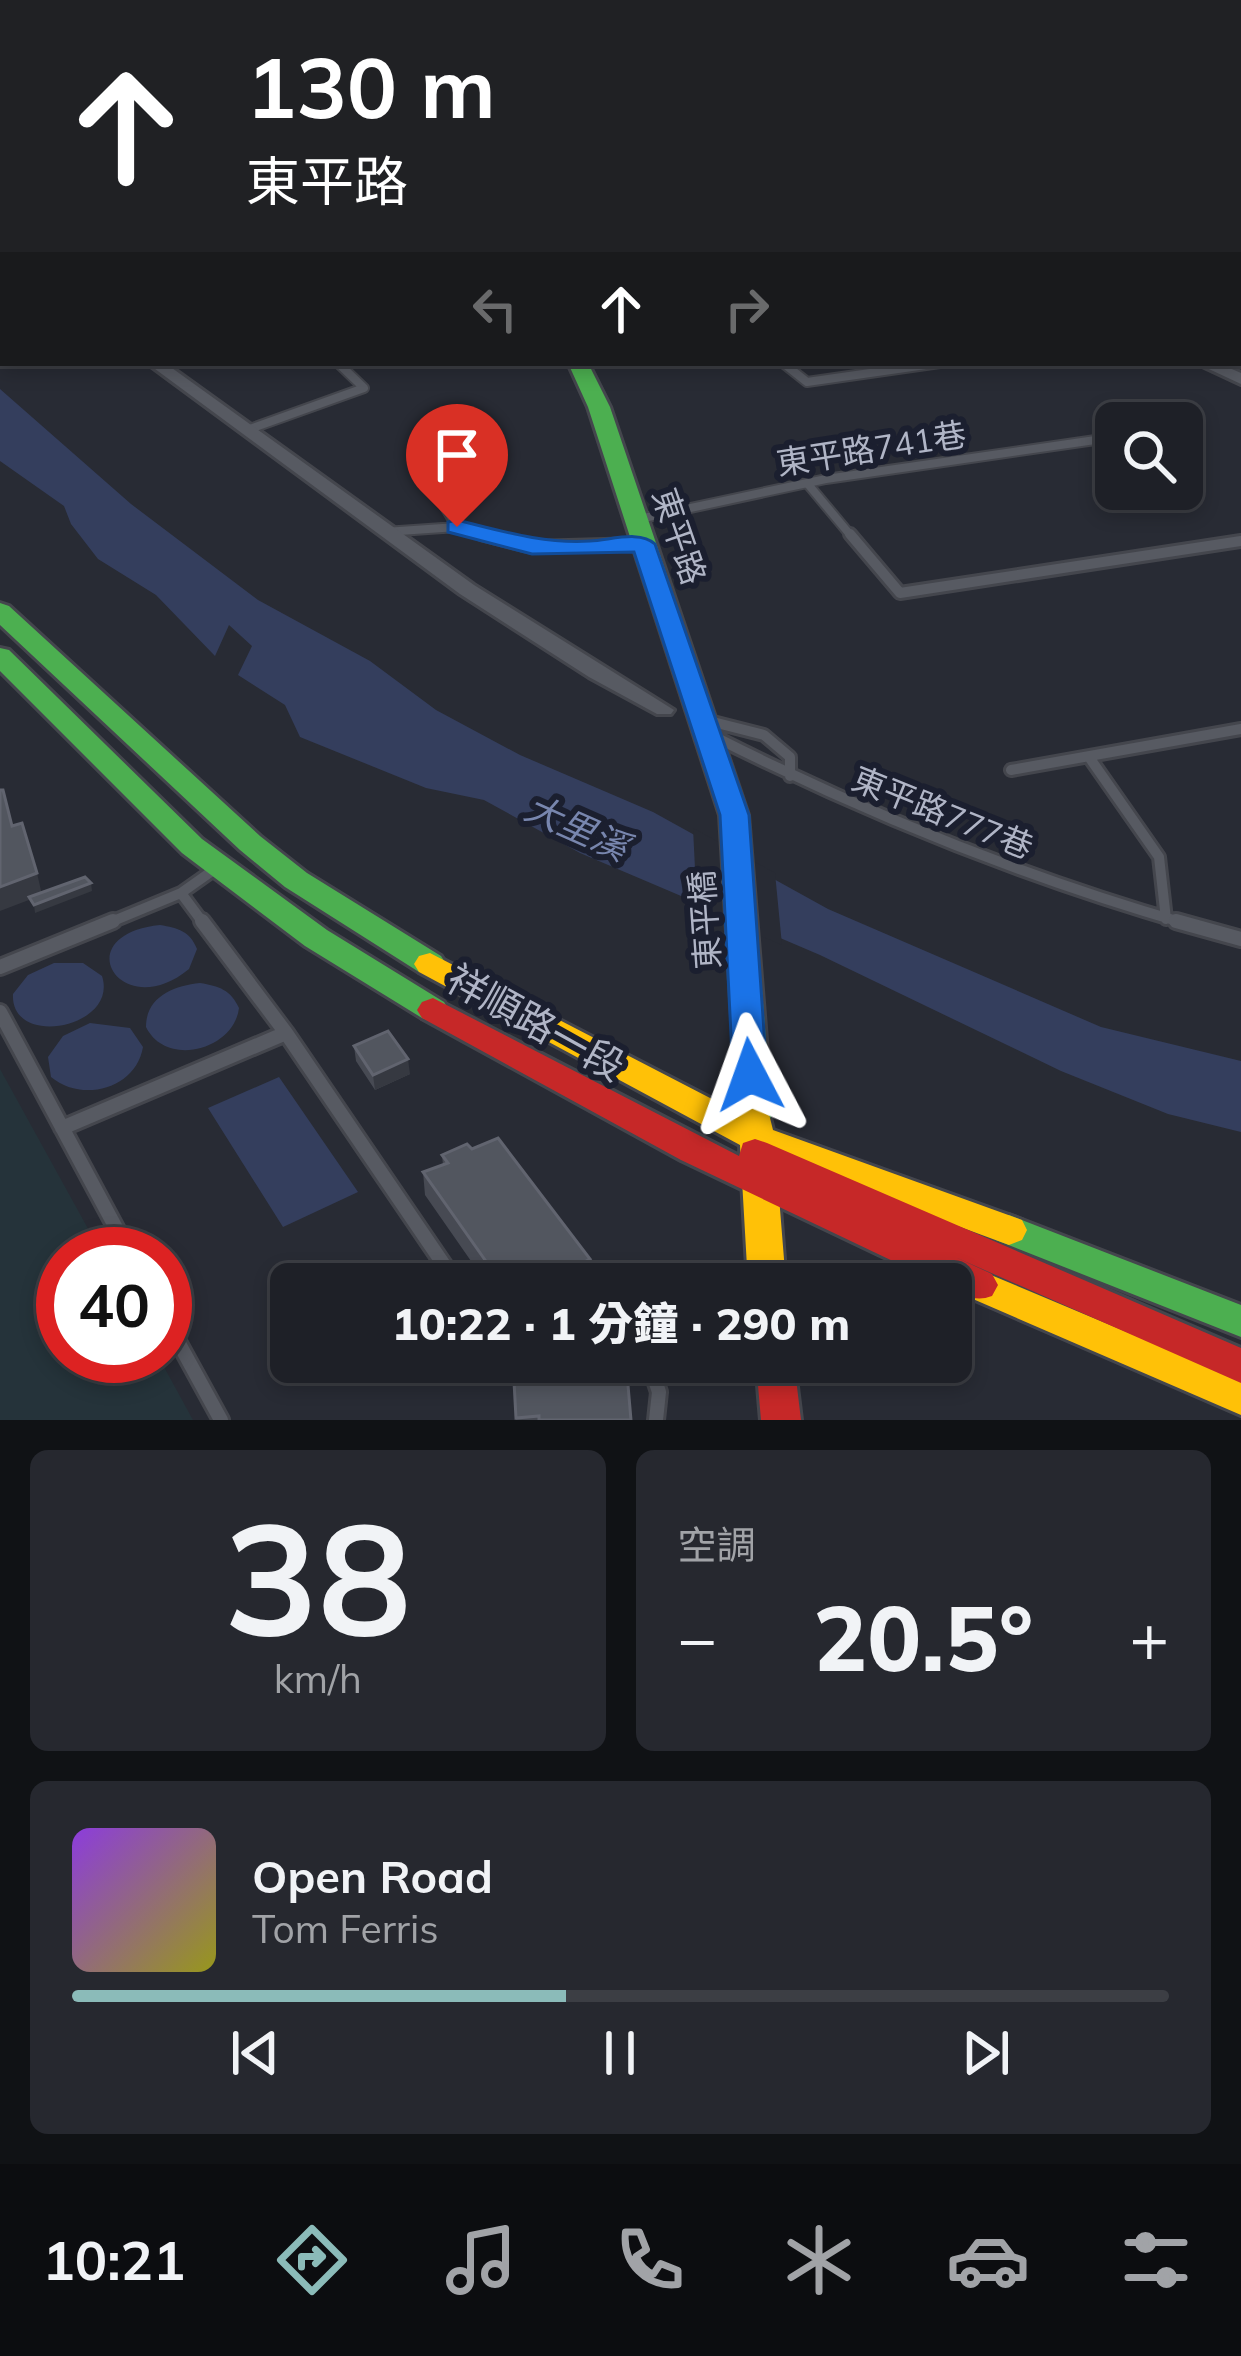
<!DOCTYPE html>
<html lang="zh-TW">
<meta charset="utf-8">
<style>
body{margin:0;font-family:Mulish,"Noto Sans TC",sans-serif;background:#26282f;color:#f1f3f6;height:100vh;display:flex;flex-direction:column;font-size:45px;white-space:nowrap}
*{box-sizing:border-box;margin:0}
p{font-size:39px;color:#a1a3a7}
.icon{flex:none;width:66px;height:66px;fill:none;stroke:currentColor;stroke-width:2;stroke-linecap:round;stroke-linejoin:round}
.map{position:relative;height:1420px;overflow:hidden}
.drawer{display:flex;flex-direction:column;gap:30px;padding:30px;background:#101215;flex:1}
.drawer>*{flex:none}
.top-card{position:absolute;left:0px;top:0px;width:1242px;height:366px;box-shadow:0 6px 18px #0003,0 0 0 3px #3c3e44;background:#202124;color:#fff;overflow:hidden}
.tools{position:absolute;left:1095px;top:402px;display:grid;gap:24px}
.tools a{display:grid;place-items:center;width:108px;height:108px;border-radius:18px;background:#1e2027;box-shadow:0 6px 18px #0003,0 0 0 3px #3c3e44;font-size:60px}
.speed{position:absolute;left:36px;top:1227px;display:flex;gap:24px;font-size:60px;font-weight:700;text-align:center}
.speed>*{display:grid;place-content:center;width:156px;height:156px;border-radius:50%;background:#1e2027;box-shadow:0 6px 18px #0003,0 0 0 3px #3c3e44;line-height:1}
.speed .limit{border:18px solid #d22;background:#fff;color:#111}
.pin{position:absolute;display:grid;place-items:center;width:102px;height:102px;color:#fff;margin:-123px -51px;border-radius:50% 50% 50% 0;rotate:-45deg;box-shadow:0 0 12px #0007}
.pin .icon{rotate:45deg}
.me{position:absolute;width:132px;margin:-66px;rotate:356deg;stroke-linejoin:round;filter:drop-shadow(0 0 9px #0008)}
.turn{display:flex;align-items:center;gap:42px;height:252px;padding:0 48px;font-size:54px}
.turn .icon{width:156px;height:156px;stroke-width:2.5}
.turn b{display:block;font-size:84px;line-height:102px}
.lanes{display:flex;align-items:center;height:114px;padding:0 48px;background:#0003;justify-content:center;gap:60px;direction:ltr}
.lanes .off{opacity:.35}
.big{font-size:90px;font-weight:800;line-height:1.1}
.drawer .widget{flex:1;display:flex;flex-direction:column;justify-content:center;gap:18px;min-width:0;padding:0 42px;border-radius:18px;background:#26282f}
.drawer .dial{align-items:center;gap:0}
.dial b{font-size:156px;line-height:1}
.song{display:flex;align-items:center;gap:36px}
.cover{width:144px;height:144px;border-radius:18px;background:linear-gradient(135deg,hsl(270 70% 55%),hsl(60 70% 35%))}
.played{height:12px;border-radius:6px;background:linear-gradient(90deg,#8bbbb9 45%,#3c3e44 45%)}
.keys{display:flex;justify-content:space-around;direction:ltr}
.heat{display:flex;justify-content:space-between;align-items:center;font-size:66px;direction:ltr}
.drawer .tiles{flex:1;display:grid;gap:30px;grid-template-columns:1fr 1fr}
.widget:last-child{grid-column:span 2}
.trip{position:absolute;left:270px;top:1263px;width:702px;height:120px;border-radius:18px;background:#1e2027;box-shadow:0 6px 18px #0003,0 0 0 3px #3c3e44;font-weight:800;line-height:120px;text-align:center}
.dock{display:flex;height:192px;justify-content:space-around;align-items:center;background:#0c0d10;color:#a1a3a7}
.dock .icon{width:84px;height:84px}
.dock .current{color:#8bbbb9}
.dock b{font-size:54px;color:#f1f3f6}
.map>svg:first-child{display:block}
.green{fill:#25333a}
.water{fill:#343e5d}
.pier{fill:#282b34}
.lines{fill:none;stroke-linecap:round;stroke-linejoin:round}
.lane-far3-casing{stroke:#44464d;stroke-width:9}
.lane-far2-casing{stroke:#44464d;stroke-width:12}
.lane-far1-casing{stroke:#44464d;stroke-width:16}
.lane-casing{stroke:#44464d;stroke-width:20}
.street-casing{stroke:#44464d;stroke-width:6}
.fast-casing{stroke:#44464d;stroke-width:6}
.slow-casing{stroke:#44464d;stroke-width:6}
.jam-casing{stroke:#44464d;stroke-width:6}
.lane-far3{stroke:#575a62;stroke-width:6}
.lane-far2{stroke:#575a62;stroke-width:8}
.lane-far1{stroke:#575a62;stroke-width:10}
.lane{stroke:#575a62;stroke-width:14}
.street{fill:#575a62;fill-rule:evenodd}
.fast{fill:#4caf50;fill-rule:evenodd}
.slow{fill:#ffc107;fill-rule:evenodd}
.jam{fill:#c62828;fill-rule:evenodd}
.wall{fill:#474a53}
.shaded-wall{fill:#363941}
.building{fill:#52565f;stroke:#61646f;stroke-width:3}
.route{fill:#1a73e8;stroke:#114b97;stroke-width:3}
.labels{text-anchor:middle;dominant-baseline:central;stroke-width:12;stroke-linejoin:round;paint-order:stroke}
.street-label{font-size:33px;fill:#b0b5c6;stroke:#1b1f2f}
.water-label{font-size:36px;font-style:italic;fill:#7886ae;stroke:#1b1f2f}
.near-street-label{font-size:39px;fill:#b0b5c6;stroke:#1b1f2f}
</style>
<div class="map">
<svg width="1241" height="1420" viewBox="0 0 1241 1420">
<rect width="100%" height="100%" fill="#282b34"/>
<!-- green -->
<path class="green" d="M0,1069L102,1254H63V1356H158L193,1420H0Z"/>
<!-- water -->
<path class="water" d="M0,389L131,504L258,600L370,661L436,710L520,755L653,812L828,909L1101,1027L1241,1061V1132L1168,1114L1061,1071L820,955L580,853L484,800L426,788L300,737L285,705L238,675L252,646L229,625L215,656L156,595L98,559L71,524L64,506L0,461Z
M160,925C178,928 190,931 197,949L189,969C121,1025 65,935 160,925Z
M54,963H83L102,976C119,1028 10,1049 13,994L28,975Z
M200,983C219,986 231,990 239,1008C234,1050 166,1068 146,1027C146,997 173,986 200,983Z
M90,1023L130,1028L143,1047C136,1089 82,1103 51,1077L48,1057L63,1036Z
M279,1077L358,1192L283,1227L208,1108Z"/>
<!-- pier -->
<path class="pier" d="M693,828L775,873L782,945L697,909Z"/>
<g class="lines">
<defs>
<path id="lane-far3" d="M492,0L501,3
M815,0L832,3
M386,3L395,0
M657,3L664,0"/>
<path id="lane-far2" d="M783,363L807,382L940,363
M247,430L364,388L338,363
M429,480L457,527
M807,483L852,537
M639,519L826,479L1116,437
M385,532L457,527L493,537"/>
<path id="lane-far1" d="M481,534L532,547L640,544
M850,534L900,593L1241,541
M709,721L764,735L790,757V776
M717,738C868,814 1024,877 1187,924
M1089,757L1159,857L1166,919
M1011,770L1241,729
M181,893L204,924
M106,924L181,893L215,869"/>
<path id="lane" d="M202,921L286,1033L457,1284
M1176,921L1241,939
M0,967L113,921
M0,1012L130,1254
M62,1128L286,1033
M165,1318L221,1420
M649,1362L659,1392L656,1420"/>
<path id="street" d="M562,0H576L579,3H565Z
M1239,203H1241V211H1239Z
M0,248H3V258H0Z
M147,363H165L474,585L674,710L671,714H657L589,677L460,594Z
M1196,363H1218L1241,373V384Z"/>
<path id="fast" d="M568,363H588L610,407L748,815L772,1115L767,1124L755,1128L743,1124L738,1115L720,815L588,407Z
M0,603L9,606L260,836L307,873L441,956L446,964L441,972H419L285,887L240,850L0,625Z
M0,648L9,650L202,839L327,930L444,1002L449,1010L444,1018L433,1022L422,1018L305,946L182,853L0,671Z
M1009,1215L1241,1305V1337L996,1240L991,1230L996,1220Z"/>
<path id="slow" d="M430,953L739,1113L743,1106L755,1102L767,1106L773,1130L1022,1220L1027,1230L1022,1240L1009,1245L776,1159L786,1284H748L740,1145L419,972L414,964L419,956Z
M979,1270L1241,1380V1415L966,1296L960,1285L966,1274Z"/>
<path id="jam" d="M69,0H86L88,3H71Z
M433,998L739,1156L743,1143L755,1139L767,1143L1241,1348V1383L955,1257L992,1274L998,1285L992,1296C976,1302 966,1296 951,1289V1284H941L681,1160L422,1018L417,1010L422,1002Z
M756,1362H794L801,1420H761Z"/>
</defs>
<!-- lane-far3 casing -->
<use href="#lane-far3" class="lane-far3-casing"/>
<!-- lane-far2 casing -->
<use href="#lane-far2" class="lane-far2-casing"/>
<!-- lane-far1 casing -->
<use href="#lane-far1" class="lane-far1-casing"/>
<!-- lane casing -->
<use href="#lane" class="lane-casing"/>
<!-- street casing -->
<use href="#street" class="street-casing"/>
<!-- fast casing -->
<use href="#fast" class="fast-casing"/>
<!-- slow casing -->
<use href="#slow" class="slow-casing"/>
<!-- jam casing -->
<use href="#jam" class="jam-casing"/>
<!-- lane-far3 -->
<use href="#lane-far3" class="lane-far3"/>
<!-- lane-far2 -->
<use href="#lane-far2" class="lane-far2"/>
<!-- lane-far1 -->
<use href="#lane-far1" class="lane-far1"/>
<!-- lane -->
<use href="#lane" class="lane"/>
<!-- street -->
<use href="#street" class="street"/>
<!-- fast -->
<use href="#fast" class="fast"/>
<!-- slow -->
<use href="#slow" class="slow"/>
<!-- jam -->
<use href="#jam" class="jam"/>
</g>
<!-- wall -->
<path class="wall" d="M354,1046L410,1074L375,1090L356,1061Z
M442,1155L590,1259V1281L586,1284H487L425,1195L423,1172L443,1165Z
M513,1363L631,1420H516Z"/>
<!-- shaded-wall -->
<path class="shaded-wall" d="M115,0H171L156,3H115Z
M37,873L42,895L0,911V887Z
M91,883L92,891L35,913L34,905Z
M408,1059L410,1074L375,1090L373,1075Z
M590,1259V1281L586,1284H542Z"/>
<!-- building -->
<path class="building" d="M0,790H3L12,826L22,823L37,873L0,887Z
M85,877L91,883L34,905L29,897Z
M388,1031L408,1059L373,1075L354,1046Z
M498,1138L590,1259L542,1284H502L423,1172L448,1163L442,1155L467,1144L472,1149Z
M520,1362H626L631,1420H539V1416L516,1418L513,1363Z"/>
<!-- route -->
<path class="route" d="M457,520C502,531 544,544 590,541C611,540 640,530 655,544L749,815L767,1075L762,1084L750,1087L738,1084L733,1075L720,815L634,552L532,554L448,532V522Z"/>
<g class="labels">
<!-- street labels -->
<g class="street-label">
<text transform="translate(871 448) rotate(-9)">東平路741巷</text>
<text transform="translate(680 536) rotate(71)">東平路</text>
<text transform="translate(943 812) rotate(22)">東平路777巷</text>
<text transform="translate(704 920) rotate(-94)">東平橋</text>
</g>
<!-- water labels -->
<g class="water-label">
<text transform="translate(577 827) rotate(24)">大里溪</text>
</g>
<!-- near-street labels -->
<g class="near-street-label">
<text transform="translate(536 1022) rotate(29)">祥順路一段</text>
</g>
</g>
</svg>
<div class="tools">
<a><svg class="icon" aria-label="search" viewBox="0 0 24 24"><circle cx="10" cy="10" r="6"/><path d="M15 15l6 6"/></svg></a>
</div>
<div class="speed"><div class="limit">40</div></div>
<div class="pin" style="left:457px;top:527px;background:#d93025"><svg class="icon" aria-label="arrive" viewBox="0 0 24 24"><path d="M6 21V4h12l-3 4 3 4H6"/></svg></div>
<svg class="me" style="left:750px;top:1075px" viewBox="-20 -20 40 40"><path d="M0-17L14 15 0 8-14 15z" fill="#1a73e8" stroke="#fff" stroke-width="4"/></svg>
<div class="trip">10:22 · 1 分鐘 · 290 m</div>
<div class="top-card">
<div class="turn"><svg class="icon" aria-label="ahead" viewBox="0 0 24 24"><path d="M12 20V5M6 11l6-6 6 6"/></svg><div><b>130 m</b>東平路</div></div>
<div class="lanes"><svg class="icon off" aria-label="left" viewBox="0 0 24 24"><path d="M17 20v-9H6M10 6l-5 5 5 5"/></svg><svg class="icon" aria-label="ahead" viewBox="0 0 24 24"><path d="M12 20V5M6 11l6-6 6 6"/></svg><svg class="icon off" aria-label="right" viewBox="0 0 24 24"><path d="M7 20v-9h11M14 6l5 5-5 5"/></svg></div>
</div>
</div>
<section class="drawer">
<div class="tiles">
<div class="widget dial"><b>38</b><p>km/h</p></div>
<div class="widget"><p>空調</p>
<div class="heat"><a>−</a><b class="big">20.5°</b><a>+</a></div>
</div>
<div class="widget">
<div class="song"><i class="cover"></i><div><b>Open Road</b><p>Tom Ferris</p></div></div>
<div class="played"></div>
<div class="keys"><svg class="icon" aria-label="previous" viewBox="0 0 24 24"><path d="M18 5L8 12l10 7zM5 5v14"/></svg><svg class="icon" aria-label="pause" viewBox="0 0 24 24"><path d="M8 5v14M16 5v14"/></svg><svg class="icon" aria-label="next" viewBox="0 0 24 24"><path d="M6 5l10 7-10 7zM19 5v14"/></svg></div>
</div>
</div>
</section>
<nav class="dock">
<b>10:21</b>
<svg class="icon current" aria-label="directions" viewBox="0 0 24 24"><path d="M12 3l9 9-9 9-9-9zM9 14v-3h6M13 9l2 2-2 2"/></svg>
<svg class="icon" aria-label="music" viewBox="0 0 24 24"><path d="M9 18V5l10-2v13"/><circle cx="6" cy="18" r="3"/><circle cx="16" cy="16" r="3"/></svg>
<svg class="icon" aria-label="phone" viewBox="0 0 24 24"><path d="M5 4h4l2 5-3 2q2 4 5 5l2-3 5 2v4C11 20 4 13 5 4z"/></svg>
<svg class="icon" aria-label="climate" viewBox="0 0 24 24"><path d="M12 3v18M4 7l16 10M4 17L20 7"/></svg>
<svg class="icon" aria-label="car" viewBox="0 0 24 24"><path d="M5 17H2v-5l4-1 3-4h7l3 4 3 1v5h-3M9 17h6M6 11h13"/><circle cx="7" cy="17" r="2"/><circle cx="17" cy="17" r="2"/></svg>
<svg class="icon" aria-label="filters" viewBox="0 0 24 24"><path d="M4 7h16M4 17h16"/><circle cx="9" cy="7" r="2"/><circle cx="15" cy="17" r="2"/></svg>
</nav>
